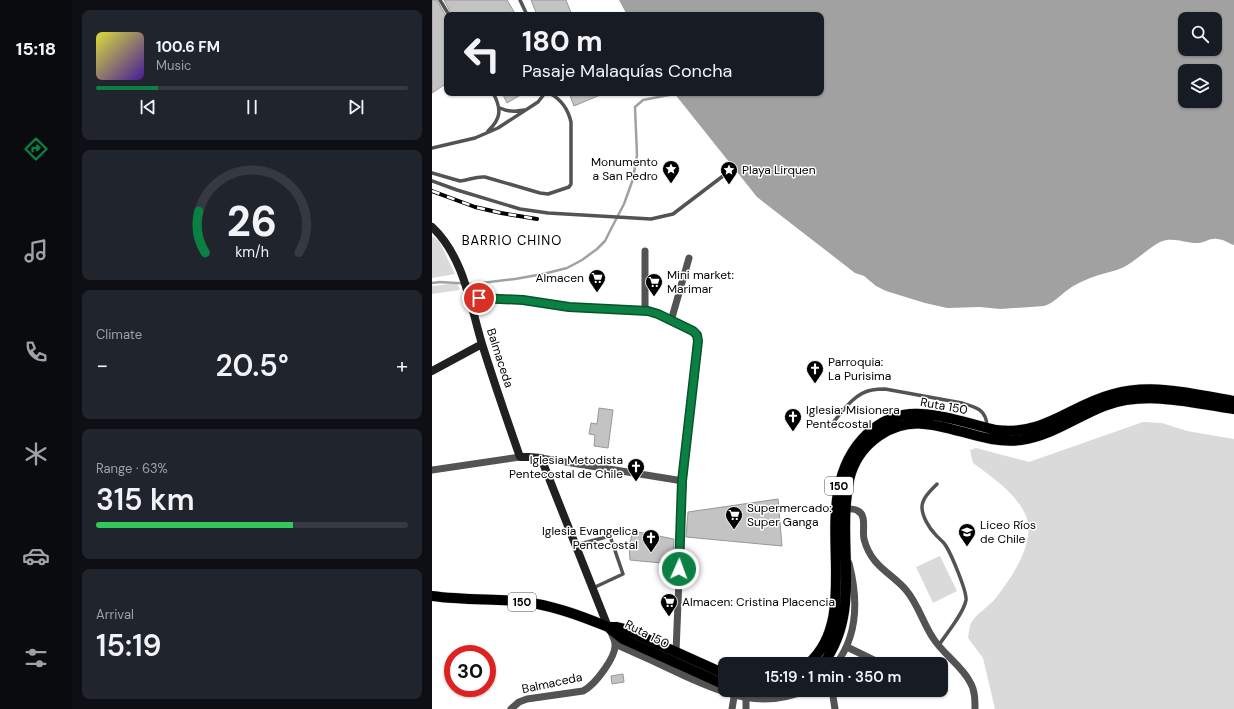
<!DOCTYPE html>
<meta charset="utf-8">
<style>
body{margin:0;font-family:"DM Sans",sans-serif;background:#20242c;color:#f1f3f6;height:100vh;display:flex;flex-direction:column;font-size:15px;white-space:nowrap}
*{box-sizing:border-box;margin:0}
p{font-size:13px;color:#9ea1a6}
.icon{flex:none;width:22px;height:22px;fill:none;stroke:currentColor;stroke-width:2;stroke-linecap:round;stroke-linejoin:round}
.map{position:relative;flex:1;overflow:hidden}
.panel{display:flex;flex-direction:column;gap:10px;padding:10px;background:#0d0f14;width:360px}
.panel>*{flex:none}
.top-card{position:absolute;left:12px;top:12px;width:380px;height:84px;border-radius:8px;box-shadow:0 1px 3px #0004;background:#171b24;color:#f1f3f6;overflow:hidden}
.controls{position:absolute;left:746px;top:12px;display:grid;gap:8px}
.controls a{display:grid;place-items:center;width:44px;height:44px;border-radius:8px;background:#171b24;box-shadow:0 1px 3px #0004;font-size:20px}
.speed{position:absolute;left:12px;top:645px;display:flex;gap:8px;font-size:20px;font-weight:700;text-align:center}
.speed>*{display:grid;place-content:center;width:52px;height:52px;border-radius:50%;background:#171b24;box-shadow:0 1px 3px #0004;line-height:1}
.speed .limit{border:6px solid #d22;background:#fff;color:#111}
.pin{position:absolute;display:grid;place-items:center;width:34px;height:34px;color:#fff;margin:-17px;border:2px solid #fff;border-radius:50%;box-shadow:0 1px 4px #0007}
.me{position:absolute;width:44px;margin:-22px;rotate:2deg;stroke-linejoin:round;filter:drop-shadow(0 0 3px #0008)}
.turn{display:flex;align-items:center;gap:14px;height:84px;padding:0 12px;font-size:18px}
.turn .icon{width:52px;height:52px;stroke-width:2.5}
.turn b{display:block;font-size:28px;line-height:34px}
.big{font-size:30px;font-weight:600;line-height:1.1}
.panel .card{flex:1;display:flex;flex-direction:column;justify-content:center;gap:6px;min-width:0;padding:0 14px;border-radius:8px;background:#20242c}
.panel .dial{align-items:center;gap:0}
.dial svg{height:104px;overflow:visible;fill:none;stroke:#363941;stroke-width:7;stroke-linecap:round;text-anchor:middle}
.dial text{fill:#f1f3f6;stroke:none}
.song{display:flex;align-items:center;gap:12px}
.cover{width:48px;height:48px;border-radius:6px;background:linear-gradient(135deg,hsl(60 70% 55%),hsl(260 70% 35%))}
.played{height:4px;border-radius:2px;background:linear-gradient(90deg,#0b8043 20%,#363941 20%)}
.keys{display:flex;justify-content:space-around;direction:ltr}
.heat{display:flex;justify-content:space-between;align-items:center;font-size:22px;direction:ltr}
.charge{height:6px;border-radius:3px;background:linear-gradient(90deg,#34c759 63%,#363941 0)}
.trip{position:absolute;left:286px;top:657px;width:230px;height:40px;border-radius:8px;background:#171b24;box-shadow:0 1px 3px #0004;font-weight:600;line-height:40px;text-align:center}
main{display:flex;flex:1;min-height:0}
.tab-bar{display:flex;flex-direction:column;width:72px;justify-content:space-around;align-items:center;background:#090b0e;color:#9ea1a6}
.tab-bar .icon{width:28px;height:28px}
.tab-bar .current{color:#0b8043}
.tab-bar b{font-size:18px;color:#f1f3f6}
.map>svg:first-child{display:block}
.green{fill:#dadada}
.water{fill:#a1a1a1;fill-rule:evenodd}
.lines{fill:none;stroke-linecap:round;stroke-linejoin:round}
.stream{stroke:#a1a1a1;stroke-width:2.5}
.building{fill:#c3c3c3;stroke:#979797}
.primary-casing{stroke:#dbdbdb;stroke-width:11}
.lane{stroke:#535353;stroke-width:3.5}
.street{stroke:#535353;stroke-width:7}
.secondary{stroke:#202020;stroke-width:8}
.primary{stroke:#000;stroke-width:10}
.rail-casing{stroke:#000;stroke-width:4}
.rail{stroke:#fff;stroke-width:2.5;stroke-dasharray:8;stroke-linecap:butt}
.route-casing{stroke:#07532c;stroke-width:10}
.route{stroke:#0b8043;stroke-width:7}
.labels{text-anchor:middle;dominant-baseline:central;stroke-width:3;stroke-linejoin:round;paint-order:stroke}
.shield{fill:#fff;stroke:#4c4c4c;stroke-width:1}
.shield-label{font-size:11px;font-weight:bold;fill:#000}
.poi-label{font-size:12px;fill:#000;stroke:#fff;text-anchor:start}
.street-label{font-size:12px;fill:#000;stroke:#fff}
.neighbourhood-label{font-size:13px;letter-spacing:1px;fill:#000;stroke:#fff}
</style>
<main>
<nav class="tab-bar">
<b>15:18</b>
<svg class="icon current" aria-label="directions" viewBox="0 0 24 24"><path d="M12 3l9 9-9 9-9-9zM9 14v-3h6M13 9l2 2-2 2"/></svg>
<svg class="icon" aria-label="music" viewBox="0 0 24 24"><path d="M9 18V5l10-2v13"/><circle cx="6" cy="18" r="3"/><circle cx="16" cy="16" r="3"/></svg>
<svg class="icon" aria-label="phone" viewBox="0 0 24 24"><path d="M5 4h4l2 5-3 2q2 4 5 5l2-3 5 2v4C11 20 4 13 5 4z"/></svg>
<svg class="icon" aria-label="climate" viewBox="0 0 24 24"><path d="M12 3v18M4 7l16 10M4 17L20 7"/></svg>
<svg class="icon" aria-label="car" viewBox="0 0 24 24"><path d="M5 17H2v-5l4-1 3-4h7l3 4 3 1v5h-3M9 17h6M6 11h13"/><circle cx="7" cy="17" r="2"/><circle cx="17" cy="17" r="2"/></svg>
<svg class="icon" aria-label="filters" viewBox="0 0 24 24"><path d="M4 7h16M4 17h16"/><circle cx="9" cy="7" r="2"/><circle cx="15" cy="17" r="2"/></svg>
</nav>
<section class="panel">
<div class="card">
<div class="song"><i class="cover"></i><div><b>100.6 FM</b><p>Music</p></div></div>
<div class="played"></div>
<div class="keys"><svg class="icon" aria-label="previous" viewBox="0 0 24 24"><path d="M18 5L8 12l10 7zM5 5v14"/></svg><svg class="icon" aria-label="pause" viewBox="0 0 24 24"><path d="M8 5v14M16 5v14"/></svg><svg class="icon" aria-label="next" viewBox="0 0 24 24"><path d="M6 5l10 7-10 7zM19 5v14"/></svg></div>
</div>
<div class="card dial"><svg viewBox="0 0 100 80">
<path d="M14 69A42 42 0 1 1 86 69"/>
<path d="M14 69A42 42 0 0 1 9 37" stroke="#0b8043"/>
<text x="50" y="56" font-size="32" font-weight="700">26</text>
<text x="50" y="72" font-size="11">km/h</text>
</svg></div>
<div class="card"><p>Climate</p>
<div class="heat"><a>−</a><b class="big">20.5°</b><a>+</a></div>
</div>
<div class="card"><p>Range · 63%</p><b class="big">315 km</b><div class="charge"></div></div>
<div class="card"><p>Arrival</p><b class="big">15:19</b></div>
</section>
<div class="map">
<svg width="802" height="709" viewBox="0 0 802 709">
<rect width="100%" height="100%" fill="#fff"/>
<!-- green -->
<path class="green" d="M0,236L7,241L23,274L0,278Z
M25,283L28,290L0,294V286Z
M711,422L730,423L755,431L802,439V709H563L551,658L536,638C537,633 537,627 539,623C544,614 556,607 563,599C578,580 605,542 594,516C585,494 560,477 541,463L538,450L544,448L597,462Z
M508,556L525,591L501,603L484,567Z"/>
<!-- water -->
<path class="water" d="M187,0H802V245C796,243 791,239 785,239C778,238 774,242 767,243C754,244 742,236 728,242C715,249 704,261 690,268C681,272 671,273 661,277C656,279 650,281 645,284C632,290 625,302 612,306L568,309L548,307L515,308L493,303L454,291L444,286L432,276L423,273L325,197L242,93H389V15H195ZM753,19H783V49H753ZM753,71H783V101H753Z"/>
<g class="lines">
<!-- stream -->
<path class="stream" d="M0,283L8,282L41,284L83,279L111,274L135,268L150,260L165,249L173,241L179,229L192,204L201,179L205,155L203,107L211,100L242,94"/>
</g>
<!-- building -->
<path class="building" d="M0,0H5L15,18V83L0,93Z
M12,0H75L84,15H20Z
M99,0H134L140,15H105Z
M70,93H92L75,103Z
M137,93H173L142,106Z
M167,408L181,410L176,448L162,446L163,435L157,434L159,423L165,424Z
M346,499L350,546L254,537L256,512Z
M201,531L242,539L240,564L198,560L197,546Z
M191,674L192,682L180,684L179,676Z"/>
<g class="lines">
<defs>
<path id="primary" d="M0,596C29,600 57,599 85,601C117,604 147,615 176,627H185L193,629L293,674
M176,627L191,639L293,685
M376,664C437,611 369,497 435,434C447,423 462,415 478,414C505,412 538,424 564,430C613,436 638,405 681,394C721,383 762,394 802,401
M391,664C427,616 409,558 414,503C415,493 416,482 419,473C424,458 434,445 447,436C493,403 540,447 589,440C619,436 644,417 672,406C714,390 759,403 802,409
M311,690L334,692L348,690"/>
</defs>
<!-- primary casing -->
<use href="#primary" class="primary-casing"/>
<!-- lane -->
<path class="lane" d="M8,0L17,15
M88,0L95,15
M68,108C76,112 83,112 92,110
M56,131C69,119 70,109 61,93
M0,148L43,138L66,128L106,102L113,93
M0,173L28,181C38,180 44,176 53,177L108,193L116,194L137,187L139,184V122C136,109 129,99 117,93
M0,181L25,190L88,209L116,213L219,219L241,214L291,176
M399,425C410,412 422,393 440,390C445,389 449,389 453,389L530,403C544,407 555,410 555,427
M505,484C499,490 490,498 490,507C490,516 497,528 503,534C506,538 511,541 514,546C519,554 535,591 534,600C532,613 514,634 507,645
M144,545L178,536L191,574L161,588"/>
<!-- street -->
<path class="street" d="M213,251V310
M38,298H56L91,300L137,307L216,311L225,314L261,331L265,335L266,341L251,481L244,652
M239,321L257,258
M109,458L251,481
M0,470L88,457
M411,509C415,509 422,508 426,511C435,515 430,531 432,539C434,547 438,555 443,561C452,572 465,579 474,590C486,604 491,623 501,638C511,654 530,666 538,682C543,690 543,700 543,709
M183,644C206,654 230,665 253,676C295,695 330,709 375,690
M415,647L450,664
M404,664C427,634 426,598 417,563
M400,690L403,709
M79,709L87,702L95,699L151,691C163,685 185,656 183,643C182,638 179,633 177,628
M300,709L302,697
M314,709V701"/>
<!-- secondary -->
<path class="secondary" d="M0,227C32,257 38,304 50,344C62,382 75,420 88,457H97L109,458L176,627
M0,371L50,344"/>
<!-- primary -->
<use href="#primary" class="primary"/>
<defs>
<path id="rail" d="M0,191L43,207L69,213L105,219"/>
</defs>
<!-- rail casing -->
<use href="#rail" class="rail-casing"/>
<!-- rail -->
<use href="#rail" class="rail"/>
</g>
<g class="lines">
<defs>
<path id="route" d="M47,298L91,300L137,307L216,311L226,314L261,331L265,335L266,341L250,481L247,569"/>
</defs>
<!-- route casing -->
<use href="#route" class="route-casing"/>
<!-- route -->
<use href="#route" class="route"/>
</g>
<!-- icons -->
<defs>
<symbol id="sight-pin" viewBox="-11 -11 22 30"><path d="M0 17L-7.5 6A9.5 9.5 0 1 1 7.5 6Z" fill="#000" stroke="#fff"/><path d="M0-6L1.8-2.2L6-1.7L2.9 1.2L3.7 5.4L0 3.3L-3.7 5.4L-2.9 1.2L-6-1.7L-1.8-2.2Z" fill="#fff"/></symbol>
<symbol id="supermarket-pin" viewBox="-11 -11 22 30"><path d="M0 17L-7.5 6A9.5 9.5 0 1 1 7.5 6Z" fill="#000" stroke="#fff"/><path d="M-6-5.5h2.5l.6 2H6L4.5 2H-2.5L-4.4-4H-6ZM-1.5 3.2a1.3 1.3 0 1 0 .1 0ZM3 3.2a1.3 1.3 0 1 0 .1 0Z" fill="#fff"/></symbol>
<symbol id="church-pin" viewBox="-11 -11 22 30"><path d="M0 17L-7.5 6A9.5 9.5 0 1 1 7.5 6Z" fill="#000" stroke="#fff"/><path d="M-1.2-6h2.4v3.5h3.3v2.4h-3.3V6h-2.4V-.1h-3.3v-2.4h3.3Z" fill="#fff"/></symbol>
<symbol id="school-pin" viewBox="-11 -11 22 30"><path d="M0 17L-7.5 6A9.5 9.5 0 1 1 7.5 6Z" fill="#000" stroke="#fff"/><path d="M0-5L7-2L0 1L-7-2ZM-4 1L0 2.5L4 1V4Q0 6-4 4Z" fill="#fff"/></symbol>
</defs>
<g fill-rule="evenodd">
<use href="#sight-pin" x="229" y="159" width="20" height="27"/>
<use href="#sight-pin" x="287" y="160" width="20" height="27"/>
<use href="#supermarket-pin" x="155" y="268" width="20" height="27"/>
<use href="#supermarket-pin" x="212" y="272" width="20" height="27"/>
<use href="#church-pin" x="373" y="359" width="20" height="27"/>
<use href="#church-pin" x="351" y="407" width="20" height="27"/>
<use href="#church-pin" x="194" y="457" width="20" height="27"/>
<use href="#supermarket-pin" x="292" y="505" width="20" height="27"/>
<use href="#school-pin" x="525" y="522" width="20" height="27"/>
<use href="#church-pin" x="209" y="528" width="20" height="27"/>
<use href="#supermarket-pin" x="227" y="592" width="20" height="27"/>
</g>
<g class="labels">
<!-- shield labels -->
<g class="shield">
<rect x="393" y="477" width="28" height="18" rx="3"/>
<rect x="76" y="593" width="28" height="18" rx="3"/>
</g>
<g class="shield-label">
<text x="407" y="486">150</text>
<text x="90" y="602">150</text>
</g>
<!-- poi labels -->
<g class="poi-label">
<text x="226" y="162" text-anchor="end">Monumento<tspan x="226" dy="14">a San Pedro</tspan></text>
<text x="310" y="170">Playa Lirquen</text>
<text x="235" y="275">Mini market:<tspan x="235" dy="14">Marimar</tspan></text>
<text x="152" y="278" text-anchor="end">Almacen</text>
<text x="396" y="362">Parroquia:<tspan x="396" dy="14">La Purisima</tspan></text>
<text x="374" y="410">Iglesia: Misionera<tspan x="374" dy="14">Pentecostal</tspan></text>
<text x="191" y="460" text-anchor="end">Iglesia Metodista<tspan x="191" dy="14">Pentecostal de Chile</tspan></text>
<text x="315" y="508">Supermercado:<tspan x="315" dy="14">Super Ganga</tspan></text>
<text x="548" y="525">Liceo Ríos<tspan x="548" dy="14">de Chile</tspan></text>
<text x="206" y="531" text-anchor="end">Iglesia Evangelica<tspan x="206" dy="14">Pentecostal</tspan></text>
<text x="250" y="602">Almacen: Cristina Placencia</text>
</g>
<!-- street labels -->
<g class="street-label">
<text transform="translate(68 358) rotate(72)">Balmaceda</text>
<text transform="translate(512 406) rotate(10)">Ruta 150</text>
<text transform="translate(215 634) rotate(27)">Ruta 150</text>
<text transform="translate(120 683) rotate(-12)">Balmaceda</text>
</g>
<!-- neighbourhood labels -->
<g class="neighbourhood-label">
<text x="80" y="240">BARRIO CHINO</text>
</g>
</g>
</svg>
<div class="controls">
<a><svg class="icon" aria-label="search" viewBox="0 0 24 24"><circle cx="10" cy="10" r="6"/><path d="M15 15l6 6"/></svg></a>
<a><svg class="icon" aria-label="layers" viewBox="0 0 24 24"><path d="M12 4l9 5-9 5-9-5zM3 14l9 5 9-5"/></svg></a>
</div>
<div class="speed"><div class="limit">30</div></div>
<div class="pin" style="left:47px;top:298px;background:#d93025"><svg class="icon" aria-label="arrive" viewBox="0 0 24 24"><path d="M6 21V4h12l-3 4 3 4H6"/></svg></div>
<svg class="me" style="left:247px;top:569px" viewBox="-20 -20 40 40"><circle r="17" fill="#0b8043" stroke="#fff" stroke-width="3"/><path d="M0-11L8 9 0 5-8 9z" fill="#fff"/></svg>
<div class="trip">15:19 · 1 min · 350 m</div>
<div class="top-card">
<div class="turn"><svg class="icon" aria-label="left" viewBox="0 0 24 24"><path d="M17 20v-9H6M10 6l-5 5 5 5"/></svg><div><b>180 m</b>Pasaje Malaquías Concha</div></div>
</div>
</div>
</main>
